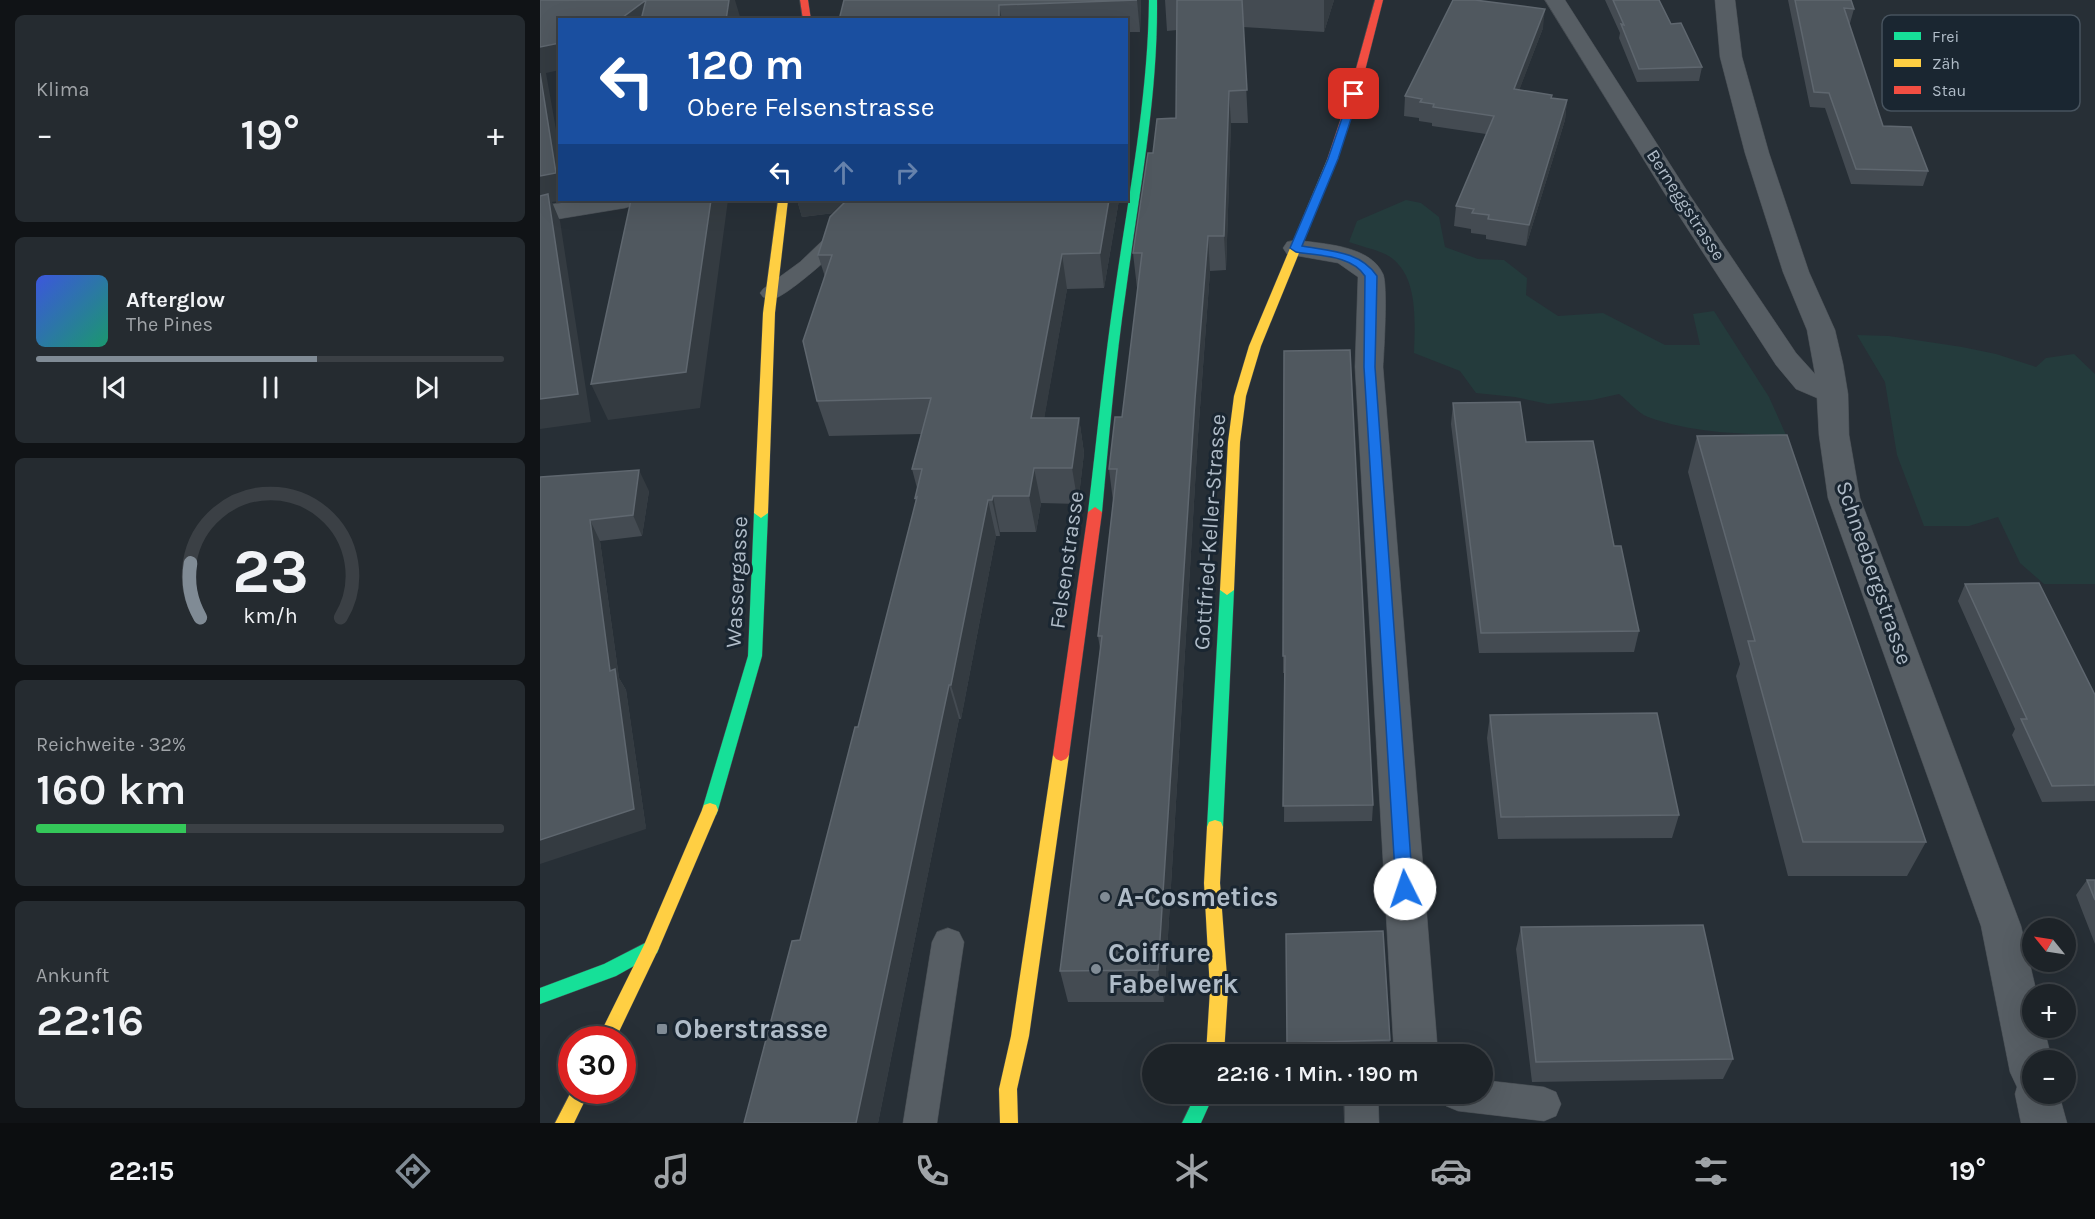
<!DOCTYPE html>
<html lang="de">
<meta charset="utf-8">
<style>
body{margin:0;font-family:Karla,sans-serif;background:#252b30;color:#f1f3f6;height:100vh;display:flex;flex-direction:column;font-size:22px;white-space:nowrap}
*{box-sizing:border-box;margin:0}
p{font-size:20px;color:#a0a4a8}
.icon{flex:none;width:33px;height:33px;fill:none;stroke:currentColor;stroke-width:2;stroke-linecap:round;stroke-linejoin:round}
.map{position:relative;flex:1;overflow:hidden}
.panel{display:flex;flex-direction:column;gap:15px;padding:15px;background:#101316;width:540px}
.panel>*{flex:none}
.top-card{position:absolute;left:18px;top:18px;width:570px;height:183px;border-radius:0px;box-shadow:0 6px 24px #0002,0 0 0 2px #3b4045;background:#1a4fa0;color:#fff;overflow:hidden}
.needle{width:39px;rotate:300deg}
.tools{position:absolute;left:1482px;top:918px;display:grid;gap:12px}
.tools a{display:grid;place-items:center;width:54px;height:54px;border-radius:50%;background:#1d2328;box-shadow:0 6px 24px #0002,0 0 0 2px #3b4045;font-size:30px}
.speed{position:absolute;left:18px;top:1026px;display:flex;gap:12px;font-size:30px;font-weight:700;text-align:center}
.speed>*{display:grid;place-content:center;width:78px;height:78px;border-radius:50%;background:#1d2328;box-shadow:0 6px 24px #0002,0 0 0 2px #3b4045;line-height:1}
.speed .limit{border:9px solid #d22;background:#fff;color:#111}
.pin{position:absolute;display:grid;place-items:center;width:51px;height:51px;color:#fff;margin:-26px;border-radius:12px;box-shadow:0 3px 9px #0006}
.me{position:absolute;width:66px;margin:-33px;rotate:356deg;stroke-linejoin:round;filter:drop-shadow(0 0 4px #0008)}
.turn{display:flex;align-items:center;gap:21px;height:126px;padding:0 30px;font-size:27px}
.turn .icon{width:78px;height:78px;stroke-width:2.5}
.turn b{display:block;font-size:42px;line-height:51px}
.lanes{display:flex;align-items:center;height:57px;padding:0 30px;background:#0003;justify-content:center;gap:30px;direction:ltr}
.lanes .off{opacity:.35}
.big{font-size:45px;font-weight:600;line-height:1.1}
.panel .card{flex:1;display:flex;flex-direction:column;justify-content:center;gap:9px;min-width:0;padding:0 21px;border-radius:9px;background:#252b30}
.panel .dial{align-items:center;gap:0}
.dial svg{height:156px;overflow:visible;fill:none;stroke:#3b4045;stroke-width:7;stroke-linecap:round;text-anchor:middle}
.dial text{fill:#f1f3f6;stroke:none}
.song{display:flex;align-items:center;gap:18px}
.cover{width:72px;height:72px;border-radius:9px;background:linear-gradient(135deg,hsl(230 70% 55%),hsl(160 70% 35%))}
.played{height:6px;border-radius:3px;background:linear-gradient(90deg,#808b95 60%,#3b4045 60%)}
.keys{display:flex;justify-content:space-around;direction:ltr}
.heat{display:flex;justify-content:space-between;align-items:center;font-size:33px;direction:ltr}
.charge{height:9px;border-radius:4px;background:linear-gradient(90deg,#34c759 32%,#3b4045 0)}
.trip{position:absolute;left:602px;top:1044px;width:351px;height:60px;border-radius:30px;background:#1d2328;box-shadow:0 6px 24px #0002,0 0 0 2px #3b4045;font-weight:600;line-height:60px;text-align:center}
.tabs{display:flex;height:96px;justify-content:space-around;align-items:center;background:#0c0e10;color:#a0a4a8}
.tabs .icon{width:42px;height:42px}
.tabs .current{color:#808b95}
.tabs b{font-size:27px;color:#f1f3f6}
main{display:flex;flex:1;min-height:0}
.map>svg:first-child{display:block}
.green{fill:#243b3c}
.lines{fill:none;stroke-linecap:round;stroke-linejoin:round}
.lane-casing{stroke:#454b51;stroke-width:1}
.street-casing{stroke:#454b51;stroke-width:1}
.fast-casing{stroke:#454b51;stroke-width:1}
.slow-casing{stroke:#454b51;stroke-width:1}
.jam-casing{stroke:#454b51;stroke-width:1}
.lane{fill:#575e64;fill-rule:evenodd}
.street{fill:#575e64;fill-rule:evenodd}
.fast{fill:#16e098;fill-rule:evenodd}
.slow{fill:#ffcf43;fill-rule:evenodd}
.jam{fill:#f24e42;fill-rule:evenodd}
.wall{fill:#444b52}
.shaded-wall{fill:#343b41}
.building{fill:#50585f;stroke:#5f676f;stroke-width:1.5}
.route{fill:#1a73e8;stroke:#114b97;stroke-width:1.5}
.poi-dot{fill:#808b95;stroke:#1a2631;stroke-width:2}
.labels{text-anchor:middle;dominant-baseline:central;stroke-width:6;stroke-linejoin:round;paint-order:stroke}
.far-street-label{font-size:18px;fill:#b0bcc8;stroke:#1a2631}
.street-label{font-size:22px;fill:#b0bcc8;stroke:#1a2631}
.near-poi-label{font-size:27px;font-weight:bold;fill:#b0bcc8;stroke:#1a2631;text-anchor:start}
.key{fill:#1a2631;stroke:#47535e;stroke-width:1.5}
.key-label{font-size:16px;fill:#b0bcc8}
</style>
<main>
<section class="panel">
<div class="card"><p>Klima</p>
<div class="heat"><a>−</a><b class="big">19°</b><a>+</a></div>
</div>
<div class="card">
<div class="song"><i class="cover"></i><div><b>Afterglow</b><p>The Pines</p></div></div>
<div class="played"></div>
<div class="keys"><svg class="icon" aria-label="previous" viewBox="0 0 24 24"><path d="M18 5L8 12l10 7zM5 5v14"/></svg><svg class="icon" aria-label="pause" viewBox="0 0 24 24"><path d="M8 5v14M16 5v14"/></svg><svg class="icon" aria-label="next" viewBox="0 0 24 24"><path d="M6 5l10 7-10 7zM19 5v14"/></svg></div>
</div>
<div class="card dial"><svg viewBox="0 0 100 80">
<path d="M14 69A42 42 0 1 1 86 69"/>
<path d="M14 69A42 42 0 0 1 9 41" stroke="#808b95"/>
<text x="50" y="56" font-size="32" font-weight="700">23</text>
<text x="50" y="72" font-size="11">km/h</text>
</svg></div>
<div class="card"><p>Reichweite · 32%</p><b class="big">160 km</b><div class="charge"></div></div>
<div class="card"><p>Ankunft</p><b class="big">22:16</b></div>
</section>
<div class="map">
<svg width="1555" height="1123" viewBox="0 0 1555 1123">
<rect width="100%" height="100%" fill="#272f36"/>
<!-- green -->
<path class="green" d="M866,200L881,203L899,217L905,247L938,259L964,260L987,278L986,295L1018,316L1063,313L1125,345H1160L1153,314L1174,311L1229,397L1246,435C1200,434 1152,433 1108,417C1098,413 1088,401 1079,394L1052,400L1008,404L975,397L936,393L920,371L874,353C875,320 879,271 845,254C834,249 820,246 809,242L817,221Z
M1317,335L1349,336L1422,347L1456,354L1496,367L1506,358L1534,354L1555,374V584H1504L1480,563L1458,517L1429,526H1384L1357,455L1345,382Z"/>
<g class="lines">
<defs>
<path id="lane" d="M325,200H346C332,220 258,289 236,298C232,300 227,299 223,297L220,293L223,289L260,262Z
M408,928L419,932L424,942L397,1123H363L392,942L397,932Z
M942,1080L1004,1087L1016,1092L1021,1104L1016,1116L1004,1121L918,1111L906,1106L901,1094H942Z
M804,1094H838L839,1123H805Z"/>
<path id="street" d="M1005,0H1025L1149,194L1256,353L1275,374L1267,330L1243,272L1205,153L1180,57L1175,0H1195L1202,57L1229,153L1269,272L1295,330L1303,364L1308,394L1309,435L1320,498L1481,926L1497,994H1492V1028H1504L1512,1060H1492V1094H1519L1527,1123H1481L1475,1094L1477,1087L1470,1072L1441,926L1288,498L1279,435L1277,398L1256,389L1236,365L1125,194Z
M42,200H98L94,205L85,208L0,222V206Z
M756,240C783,244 830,245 843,274C848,284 844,352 843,367L898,1054H854L815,367L818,277L798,263L747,254L743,248L747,242Z"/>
<path id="fast" d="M609,0H617C618,98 599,193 586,290C575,364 569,438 562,512L555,517L548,512C557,438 564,364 575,290C589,193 608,98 609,0Z
M221,508L228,513L222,656L178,810L176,815L170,817L164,815L162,810L208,656L214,513Z
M687,585L694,590L683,827L681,832L675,834L669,832L667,827L680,590Z
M111,940L117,943L119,948L117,953L76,976L0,1004V988L64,964Z
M656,1094H674L661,1123H642Z"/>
<path id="slow" d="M792,157L797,160L721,346L706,396L700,442L694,590L687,595L680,590L688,442L694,396L709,346L787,160Z
M238,200H248L235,313L228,513L221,518L214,513L223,313Z
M521,749L526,751L529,755L489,1036L477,1089L478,1123H460L459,1089L471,1036L513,755L516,751Z
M170,803L176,805L178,810L119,948L75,1040H57L104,945L162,810L164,805Z
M675,820L681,822L683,827L680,883L688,990L684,1054H666L670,990L664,883L667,827L669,822Z
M32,1090H50L34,1123H15Z"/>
<path id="jam" d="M260,0H268L271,20H263Z
M835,0H843L819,94L797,160L796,162H788L787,160L809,94Z
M555,507L562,512L529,755L526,759L521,761L516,759L513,755L548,512Z"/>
</defs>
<!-- lane casing -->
<use href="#lane" class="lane-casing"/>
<!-- street casing -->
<use href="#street" class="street-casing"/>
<!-- fast casing -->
<use href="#fast" class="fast-casing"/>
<!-- slow casing -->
<use href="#slow" class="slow-casing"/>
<!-- jam casing -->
<use href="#jam" class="jam-casing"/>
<!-- lane -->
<use href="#lane" class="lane"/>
<!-- street -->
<use href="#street" class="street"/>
<!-- fast -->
<use href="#fast" class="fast"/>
<!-- slow -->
<use href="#slow" class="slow"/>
<!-- jam -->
<use href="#jam" class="jam"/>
</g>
<!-- wall -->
<path class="wall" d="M304,0H601L600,32H586V20H299Z
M625,0H794L784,32L703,27L708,123H691L686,270L670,271L658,435L624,1002H528L520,971L560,649L558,636L573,501L569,469L582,417L598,288H597L593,253L613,153L636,118L637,30L627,31Z
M1065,0H1119L1131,24L1162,67L1159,81L1097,82L1079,38L1080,33Z
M1248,0H1311L1314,9L1310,23H1308L1343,126L1388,171L1383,186L1311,184L1285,108L1270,107Z
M1003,28L979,90L1012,95L1011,98L1027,100L1025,120L986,246L946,239V235L931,233V229L914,226L916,206L946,134L892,126V123L879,121V118L864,116L865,96Z
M257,200H579L564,288L527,289L504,418H539L544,453L538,504L501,503L496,532H460V536H456L421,719H419L338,1123H204L260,940L318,727L376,502L375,498L377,488L372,469L381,434L289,436L277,401L285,277L278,255L294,213L262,217Z
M744,351L833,805L832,821L744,822L745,673H743V656Z
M913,403L986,442L1074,546L1099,631L1094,652L939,653L911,424Z
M1157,436L1386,842L1367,876H1248L1196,676L1200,664L1148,472Z
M0,477L109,491L102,536L60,541L79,678L86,690L106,829Z
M1425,584L1555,695V801L1502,802L1472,735L1475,729L1418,601Z
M950,715L1139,815L1132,838L958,839L947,738Z
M1547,880H1555V944L1536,895Z
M981,927L1193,1059L1183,1079L992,1082L976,949Z
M746,934L850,1040L849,1054H748Z"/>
<!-- shaded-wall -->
<path class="shaded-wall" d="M107,0L122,20H79Z
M189,0H195L201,20H186Z
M597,0H601L600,32Z
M784,0H794L784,32Z
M459,5L462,20H459Z
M1005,9L1003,28L972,109L974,89Z
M20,43V70L6,73L20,152V200H28L12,202L20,221L51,422L0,429V47Z
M689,91L691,123L686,270L684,236Z
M1027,100L1025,120L986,246L989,225Z
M171,200H188L160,408L68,420L51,384Z
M257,200H323L310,211L262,217Z
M569,200H579L564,288L560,253Z
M668,236L670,271L658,435L624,1002L618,970L655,399Z
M522,254L527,289L498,454L491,418Z
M539,418L544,453L538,504L532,468Z
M494,468L501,503L496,532L489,496Z
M99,470L109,491L102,536L93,515Z
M453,496L460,532V536L452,500Z
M448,500L456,536L421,719L411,685Z
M50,520L60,541L79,678L86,690L106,829L0,864V840L70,671Z
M409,685L419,719L338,1123H316Z"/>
<!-- building -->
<path class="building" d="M0,0H106L79,20H20V43L0,47Z
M106,0H189L186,20H101Z
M304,0H597L459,5V20H299Z
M637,0H702L707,90L689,91L684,236H668L655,399L618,970L520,971L562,636H558L577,469H569L575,417H582L602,253H593L608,153H613L617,119L636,118Z
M913,0H935L1005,9L974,89L1012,95L1011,98L1027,100L989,225L948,219L949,215L932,213L934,209L916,206L954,116L893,107L894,104L880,102L882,99L865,96Z
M1073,0H1119L1131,24L1141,23L1162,67L1099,69L1081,24L1084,25Z
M1255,0H1311L1314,9L1304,8L1343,126L1371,127L1388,171L1316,169L1289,93L1274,92Z
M0,73L16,173L0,176Z
M8,194L38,394L0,399V196Z
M91,200H171L146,372L51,384Z
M307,200H569L560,253L522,254L491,418H539L532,468H494L489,496H453L452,500H448L411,685H409L316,1123H204L252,941L260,940L315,727H318L377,497L375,498L382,469H372L391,398L277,401L263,341L292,255H278L290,217Z
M810,350L833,805L743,806L745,656H743L744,351Z
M980,402L986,442L1053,441L1074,546H1081L1099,631L941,633L913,403Z
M1247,435L1386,842H1263L1208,641H1215L1157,436Z
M99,470L93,515L50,520L70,671L75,669L94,809L0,840V477Z
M1499,583L1555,695V785L1512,786L1481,719H1487L1425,584Z
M1117,713L1139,815L961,817L950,715Z
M1547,880H1555V900Z
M1163,925L1193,1059L996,1062L981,927Z
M843,931L850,1040L747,1043L746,934Z"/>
<!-- route -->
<path class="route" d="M811,92L819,94L798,159L762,246C790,251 820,251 837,276L835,367L873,889L871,894L865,896L859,894L856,889L824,367L825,276C812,255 779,256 756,252L750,248L788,159Z"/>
<!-- markers -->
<g class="poi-dot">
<circle cx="565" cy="897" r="6"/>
<circle cx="556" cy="969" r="6"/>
<rect x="116" y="1023" width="12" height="12" rx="3"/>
</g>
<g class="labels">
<!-- far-street labels -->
<g class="far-street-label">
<text transform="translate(1146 205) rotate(57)">Berneggstrasse</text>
</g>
<!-- street labels -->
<g class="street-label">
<text transform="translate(670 532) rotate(-86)">Gottfried-Keller-Strasse</text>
<text transform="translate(527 560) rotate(-82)">Felsenstrasse</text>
<text transform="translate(1334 573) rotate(71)">Schneebergstrasse</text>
<text transform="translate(197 582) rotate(-87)">Wassergasse</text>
</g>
<!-- near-poi labels -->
<g class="near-poi-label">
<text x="577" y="897">A-Cosmetics</text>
<text x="568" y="953">Coiffure<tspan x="568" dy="31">Fabelwerk</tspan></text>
<text x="134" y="1029">Oberstrasse</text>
</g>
</g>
<!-- legend -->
<rect x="1342" y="15" width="198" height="96" rx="9" class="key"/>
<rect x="1354" y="32" width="27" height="8" fill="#16e098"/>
<rect x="1354" y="59" width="27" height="8" fill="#ffcf43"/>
<rect x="1354" y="86" width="27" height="8" fill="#f24e42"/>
<g class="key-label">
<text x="1392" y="42">Frei</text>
<text x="1392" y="69">Zäh</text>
<text x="1392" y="96">Stau</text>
</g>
</svg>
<div class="tools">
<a><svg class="needle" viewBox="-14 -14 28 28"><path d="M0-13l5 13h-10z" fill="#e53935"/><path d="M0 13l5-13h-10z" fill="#a0a4a8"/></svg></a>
<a>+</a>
<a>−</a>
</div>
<div class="speed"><div class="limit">30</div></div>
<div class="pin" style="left:814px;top:94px;background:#d93025"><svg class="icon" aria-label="arrive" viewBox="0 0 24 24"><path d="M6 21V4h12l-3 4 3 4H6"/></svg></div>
<svg class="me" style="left:865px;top:889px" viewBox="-20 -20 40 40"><circle r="19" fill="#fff"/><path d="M0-13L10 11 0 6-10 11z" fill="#1a73e8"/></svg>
<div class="trip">22:16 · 1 Min. · 190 m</div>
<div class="top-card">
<div class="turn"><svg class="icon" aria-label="left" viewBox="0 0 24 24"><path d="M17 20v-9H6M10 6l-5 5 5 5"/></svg><div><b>120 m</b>Obere Felsenstrasse</div></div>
<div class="lanes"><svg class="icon" aria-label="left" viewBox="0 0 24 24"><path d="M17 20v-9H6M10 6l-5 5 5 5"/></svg><svg class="icon off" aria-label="ahead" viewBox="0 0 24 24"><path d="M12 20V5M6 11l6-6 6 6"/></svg><svg class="icon off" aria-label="right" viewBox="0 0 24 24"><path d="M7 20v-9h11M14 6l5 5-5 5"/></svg></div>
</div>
</div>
</main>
<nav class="tabs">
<b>22:15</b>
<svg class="icon current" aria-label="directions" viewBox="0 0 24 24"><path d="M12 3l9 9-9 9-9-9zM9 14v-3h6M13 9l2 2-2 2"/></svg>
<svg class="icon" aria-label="music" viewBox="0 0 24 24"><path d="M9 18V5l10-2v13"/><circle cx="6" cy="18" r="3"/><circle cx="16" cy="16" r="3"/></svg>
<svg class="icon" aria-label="phone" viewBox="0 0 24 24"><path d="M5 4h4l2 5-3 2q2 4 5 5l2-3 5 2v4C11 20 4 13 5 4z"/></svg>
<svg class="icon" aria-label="climate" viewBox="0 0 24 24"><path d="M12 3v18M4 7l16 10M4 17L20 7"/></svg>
<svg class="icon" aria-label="car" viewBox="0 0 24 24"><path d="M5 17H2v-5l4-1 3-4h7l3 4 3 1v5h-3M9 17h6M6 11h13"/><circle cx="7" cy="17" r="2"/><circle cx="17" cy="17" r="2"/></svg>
<svg class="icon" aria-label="filters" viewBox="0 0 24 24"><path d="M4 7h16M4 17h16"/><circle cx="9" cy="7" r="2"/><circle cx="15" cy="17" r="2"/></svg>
<b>19°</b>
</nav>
